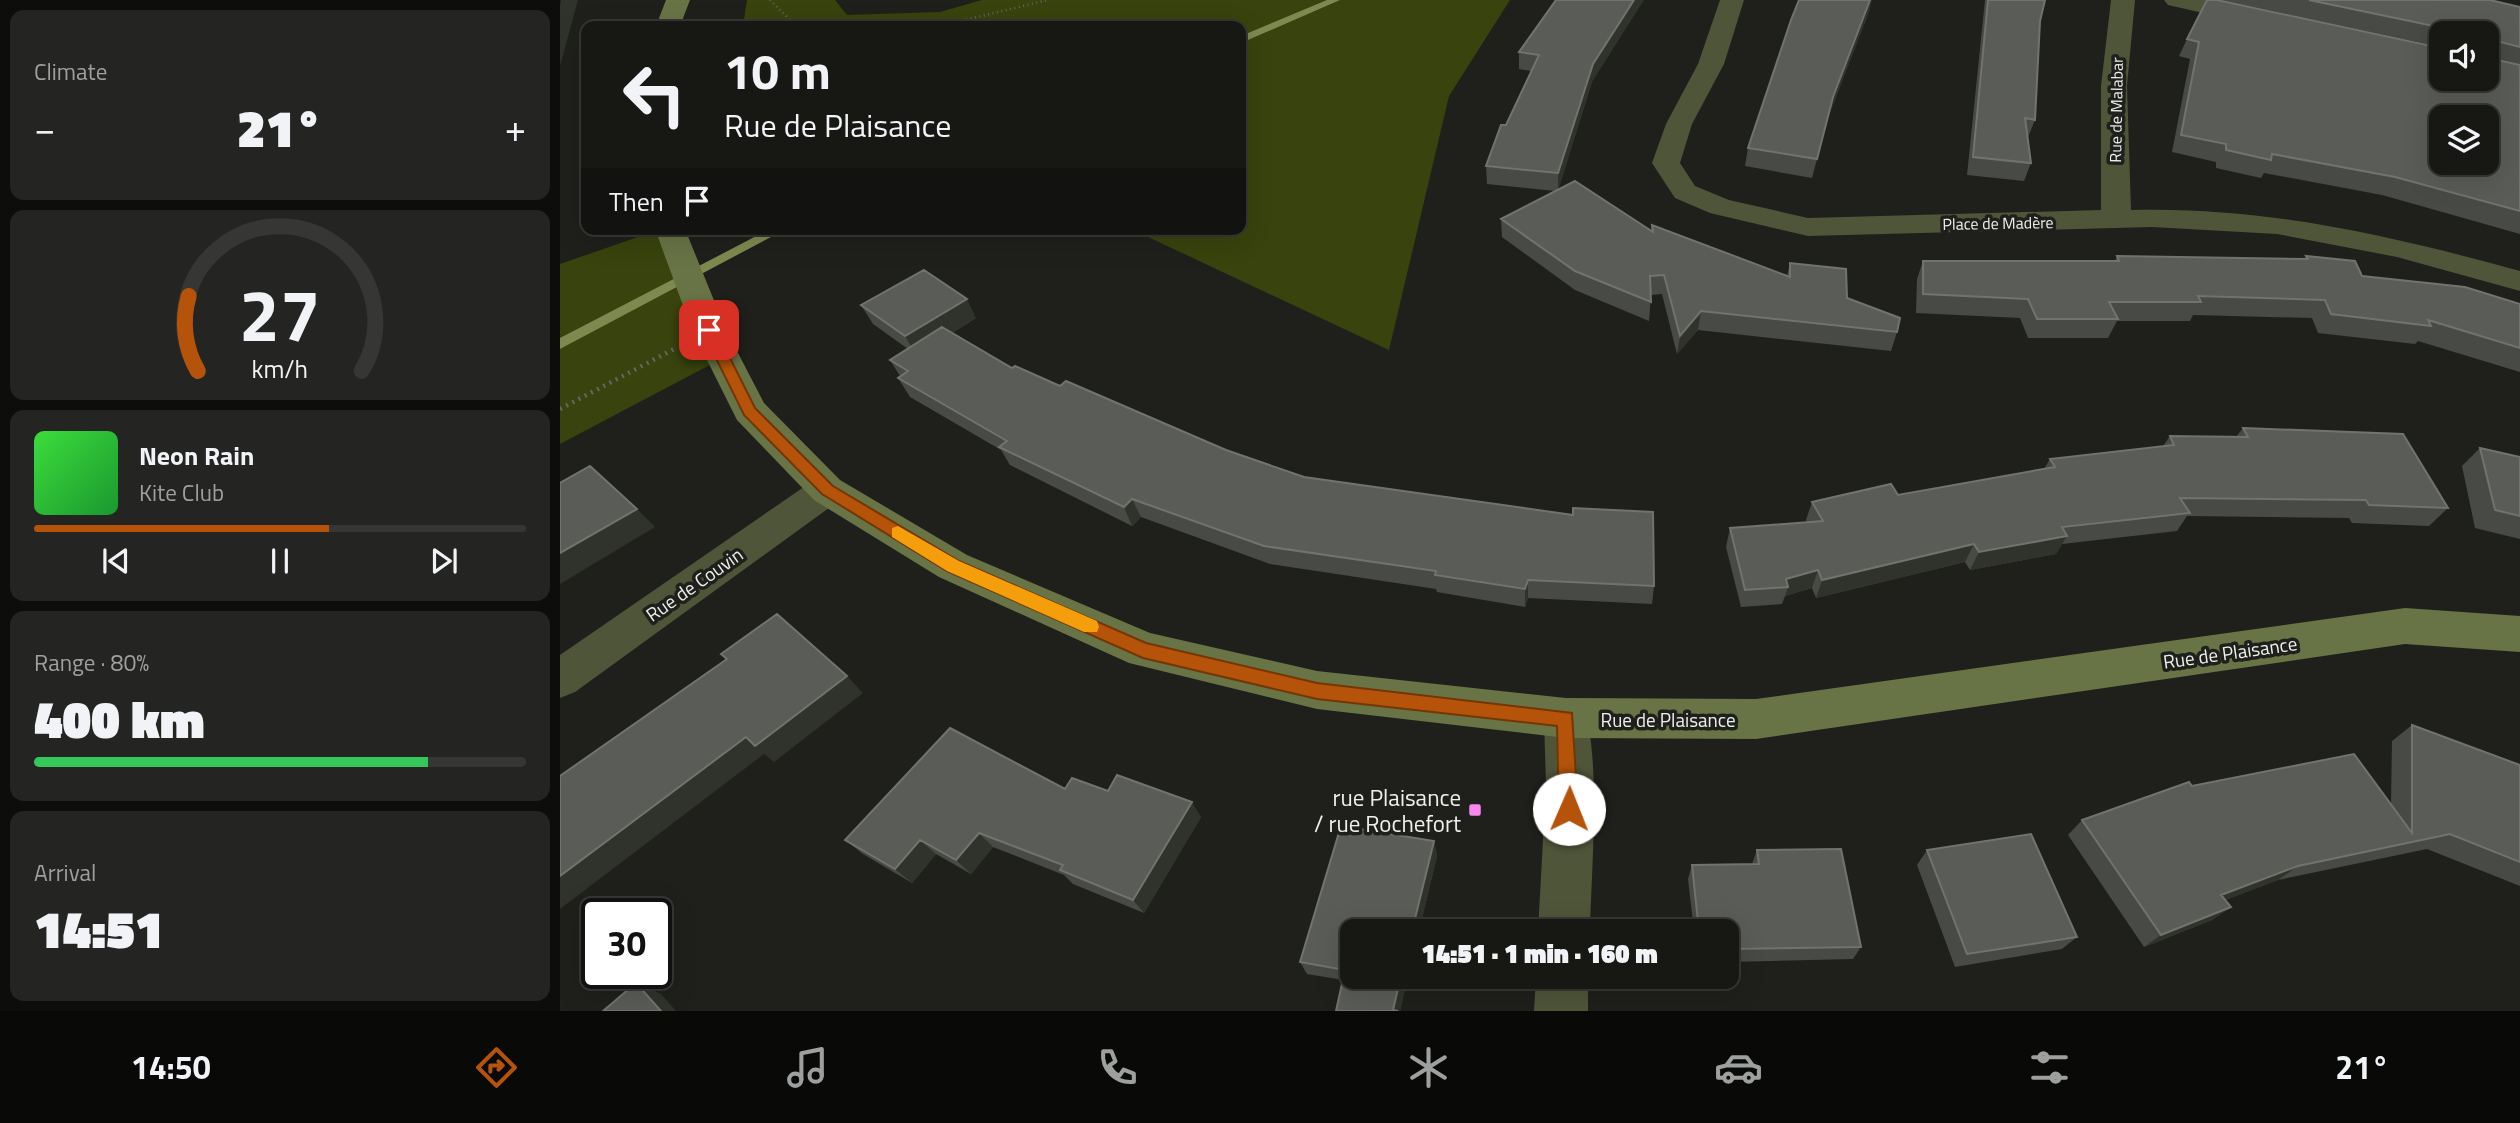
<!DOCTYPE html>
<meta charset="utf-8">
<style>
body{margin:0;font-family:"Titillium Web",sans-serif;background:#242522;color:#f1f3f6;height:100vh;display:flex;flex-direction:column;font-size:26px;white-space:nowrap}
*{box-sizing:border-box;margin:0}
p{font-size:23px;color:#9ea0a0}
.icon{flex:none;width:38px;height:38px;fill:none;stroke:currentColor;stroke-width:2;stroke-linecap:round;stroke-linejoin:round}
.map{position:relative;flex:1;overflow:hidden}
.details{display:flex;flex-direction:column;gap:10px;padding:10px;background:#0d0d0b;width:560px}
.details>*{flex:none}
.banner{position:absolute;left:21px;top:21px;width:665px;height:214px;border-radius:14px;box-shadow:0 7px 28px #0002,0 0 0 2px #363734;background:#171814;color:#f1f3f6;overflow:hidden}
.buttons{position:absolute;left:1869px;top:21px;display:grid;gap:14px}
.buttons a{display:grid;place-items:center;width:70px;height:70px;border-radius:14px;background:#171814;box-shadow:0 7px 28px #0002,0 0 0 2px #363734;font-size:35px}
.speed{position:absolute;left:21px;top:898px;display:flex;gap:14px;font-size:35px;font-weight:700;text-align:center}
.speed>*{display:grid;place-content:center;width:91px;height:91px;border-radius:50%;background:#171814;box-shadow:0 7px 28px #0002,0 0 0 2px #363734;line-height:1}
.speed .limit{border:4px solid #111;border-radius:10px;background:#fff;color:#111}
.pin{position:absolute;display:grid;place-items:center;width:60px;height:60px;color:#fff;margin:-30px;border-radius:14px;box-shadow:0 4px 10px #0006}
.me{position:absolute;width:77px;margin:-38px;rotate:1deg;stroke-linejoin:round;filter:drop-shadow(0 0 5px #0008)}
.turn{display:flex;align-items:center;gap:24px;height:147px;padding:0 28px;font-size:32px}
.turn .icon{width:91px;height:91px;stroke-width:2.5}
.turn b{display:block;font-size:49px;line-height:60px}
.then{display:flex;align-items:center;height:66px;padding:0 28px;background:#0003;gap:14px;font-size:26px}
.big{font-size:52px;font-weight:800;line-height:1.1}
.details .tile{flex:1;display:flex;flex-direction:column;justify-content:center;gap:10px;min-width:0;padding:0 24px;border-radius:14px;background:#242522}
.details .dial{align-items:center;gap:0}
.dial svg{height:182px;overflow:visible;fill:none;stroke:#363734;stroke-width:7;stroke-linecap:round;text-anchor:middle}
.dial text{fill:#f1f3f6;stroke:none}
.song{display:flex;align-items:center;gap:21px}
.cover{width:84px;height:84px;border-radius:10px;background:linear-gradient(135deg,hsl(120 70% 55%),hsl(130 70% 35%))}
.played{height:7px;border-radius:4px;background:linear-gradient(90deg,#b45309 60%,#363734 60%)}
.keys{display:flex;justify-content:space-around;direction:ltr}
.heat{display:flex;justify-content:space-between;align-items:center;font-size:38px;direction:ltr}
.charge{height:10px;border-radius:5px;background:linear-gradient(90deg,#34c759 80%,#363734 0)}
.trip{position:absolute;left:780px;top:919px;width:399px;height:70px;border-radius:14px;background:#171814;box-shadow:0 7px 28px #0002,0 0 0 2px #363734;font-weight:800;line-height:70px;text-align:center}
.tabs{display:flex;height:112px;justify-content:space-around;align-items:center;background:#090a08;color:#9ea0a0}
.tabs .icon{width:49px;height:49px}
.tabs .current{color:#b45309}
.tabs b{font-size:32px;color:#f1f3f6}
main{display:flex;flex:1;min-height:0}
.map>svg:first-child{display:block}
.green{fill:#38430d}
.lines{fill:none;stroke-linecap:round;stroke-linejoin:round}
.stream{fill:#7e8950;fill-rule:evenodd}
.path-far1{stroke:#656661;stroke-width:2.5;stroke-dasharray:1 3.5;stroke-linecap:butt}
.path{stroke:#656661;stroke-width:4.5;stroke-dasharray:2 5;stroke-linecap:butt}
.street{fill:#4e5539;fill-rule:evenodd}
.secondary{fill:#687446;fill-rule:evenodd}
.wall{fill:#484a45}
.shaded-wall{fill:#30322c}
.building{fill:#5a5c57;stroke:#71736e;stroke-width:2;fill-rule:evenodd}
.route{fill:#b45309;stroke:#753606;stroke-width:2}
.slow{fill:#f59e0b}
.poi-dot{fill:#f688ed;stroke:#1f201b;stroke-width:2.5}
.labels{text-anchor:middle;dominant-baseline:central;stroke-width:7;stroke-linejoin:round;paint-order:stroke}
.far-street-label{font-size:16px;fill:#eef0ec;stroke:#1f201b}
.street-label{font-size:19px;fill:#eef0ec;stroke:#1f201b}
.near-poi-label{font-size:23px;fill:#eef0ec;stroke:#1f201b;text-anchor:end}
</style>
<main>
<section class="details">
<div class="tile"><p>Climate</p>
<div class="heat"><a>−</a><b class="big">21°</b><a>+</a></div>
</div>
<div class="tile dial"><svg viewBox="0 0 100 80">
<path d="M14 69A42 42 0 1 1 86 69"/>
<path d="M14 69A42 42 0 0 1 10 36" stroke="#b45309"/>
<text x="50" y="56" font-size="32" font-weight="700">27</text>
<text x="50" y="72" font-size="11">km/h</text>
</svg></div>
<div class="tile">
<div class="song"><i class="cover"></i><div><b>Neon Rain</b><p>Kite Club</p></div></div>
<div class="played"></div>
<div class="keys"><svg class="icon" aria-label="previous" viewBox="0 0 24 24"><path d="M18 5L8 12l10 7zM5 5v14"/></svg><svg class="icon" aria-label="pause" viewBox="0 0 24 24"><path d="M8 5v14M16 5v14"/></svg><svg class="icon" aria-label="next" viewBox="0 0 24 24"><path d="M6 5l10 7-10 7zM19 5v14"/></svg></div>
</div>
<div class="tile"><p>Range · 80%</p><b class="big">400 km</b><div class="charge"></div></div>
<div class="tile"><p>Arrival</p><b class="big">14:51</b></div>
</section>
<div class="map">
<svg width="1960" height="1011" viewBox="0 0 1960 1011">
<rect width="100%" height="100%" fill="#1f201b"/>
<!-- green -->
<path class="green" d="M187,0H275L287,15L380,12L422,0H950L889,96L829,350L571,229H681V26H183Z
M101,229L163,358L0,444V264Z"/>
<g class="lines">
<!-- stream -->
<path class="stream" d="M767,0H780L681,43V36Z
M210,229H226L0,349V338Z"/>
<!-- path-far1 -->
<path class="path-far1" d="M210,0L236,26
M380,26L488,0"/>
<!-- path -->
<path class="path" d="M0,409L114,349"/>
<!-- street -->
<path class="street" d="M1160,0H1184L1164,64L1132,124L1120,163L1135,186L1169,200L1248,218L1541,210V86L1551,0H1575L1567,86L1571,210C1704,206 1832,236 1960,271V291L1837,257L1717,234L1592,227L1248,236L1150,213L1115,198L1092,163L1106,124L1138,64Z
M1604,0H1647L1704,13L1708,18L1704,23L1696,25L1608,5Z
M267,476L280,480L286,490L280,500L15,692L0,698V655L254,480Z
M1006,698L1022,704C1042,748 1031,877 1030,931H978L986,785L984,718L990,704Z
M976,976H1028V1011H974Z"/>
<!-- secondary -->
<path class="secondary" d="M106,0H130L120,26H96Z
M95,229H125L166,330L204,403L280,480L407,555L590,633L757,671L1006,698L1196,699L1845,608L1960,616V652L1845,644L1196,739L1006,738L757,709L569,663L379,577L254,500L177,420L132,330Z"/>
</g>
<!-- wall -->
<path class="wall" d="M996,0L1032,82L998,190L1091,230L1092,225L1227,276L1230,263L1287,298L1337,332L1331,351L1138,330L1117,354L1102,294L1091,295L1089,321L1015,290L942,237L941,219L995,191L927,184L926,166L946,125L971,71L959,69V52Z
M1425,0H1485L1480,21L1475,120L1468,137L1471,163L1464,181L1407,175Z
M1661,0H1930L1960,7V234L1822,195L1704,173L1701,178L1656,168V162L1612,152L1630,59L1619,56L1627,39L1881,79L1927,33H1881V47Z
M1310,9L1269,115L1252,178L1185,166L1188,148Z
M1557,256L1744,259L1746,256L1802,276L1960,304V372L1858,341L1855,344L1758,333L1752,318L1633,315L1630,321H1557L1548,338H1468L1460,318L1356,313L1357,279L1363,261H1555Z
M301,305L416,318L392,333L452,368L666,450L744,477L1094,586L1092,604L968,598L965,607L877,592L876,589L710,564L581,517L572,526L450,465L441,450L350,397L338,378L340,376L330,360L348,349L313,324Z
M1683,428L1888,508L1869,526L1792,523L1789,518L1627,516L1617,531L1502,544L1496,554L1410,570L1405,562L1256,598L1252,588L1225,596L1222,604L1181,607L1166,547L1170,528L1247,522L1246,520L1252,502L1338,495L1484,469L1490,459L1603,446L1610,436L1676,437Z
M1920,448L1960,457V539L1915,528L1902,466Z
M1852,725L1960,765V886L1867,849L1718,880L1665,900L1671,907L1652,920L1584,947L1508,835L1522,820L1632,786L1831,804L1832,741Z
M505,789L548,791L641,817L584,913L513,884L504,875L433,847L411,874L376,854L352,883L303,854L285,840Z
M874,841L877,856L859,931H793V976H848L840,1011L783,980L747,974L740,962Z
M1197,850L1301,947L1293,959L1167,962V931H1134L1128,879L1132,865L1192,864Z
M1367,850L1517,937L1502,949L1395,967L1357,865Z"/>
<!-- shaded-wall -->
<path class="shaded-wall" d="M1,0H18L0,66V5Z
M1074,0H1084L1032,82L998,191V173L1033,64Z
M1310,0H1312L1310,9L1269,115L1252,178L1273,97Z
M407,299L416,318L356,355L345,336Z
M1141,311L1138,330L1117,354L1120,336Z
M572,499L581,517L572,526L564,507Z
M77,509L95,527L0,584V553Z
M1507,536L1496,554L1410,570L1419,552Z
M1414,544L1405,562L1256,598L1262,580Z
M1258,570L1252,588L1225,596L1228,587L1226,579Z
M968,580V598L965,607V589Z
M287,676L303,693L214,762L204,754L0,909V876L186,737Z
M632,802L641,817L584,913L573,900Z
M419,833L433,847L411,874L396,860Z
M360,840L376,854L352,883L335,869Z
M874,841L877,856L859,931H852Z
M1738,866L1718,880L1643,909L1661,895Z
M1671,907L1652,920L1584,947L1601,935Z
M841,976H848L840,1011H833Z
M76,983L101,994L116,1011H101Z"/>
<!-- building -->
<path class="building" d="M996,0H1074L1033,64L998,173L926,166L941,125H946L979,55L959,52Z
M1239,0H1310L1273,97L1257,159L1188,148L1231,20Z
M1428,0H1485L1480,21L1475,120L1465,118L1471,163L1413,157Z
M1647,0H1657L1881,48V79H1927V33H1893V30L1749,0H1930L1960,7V47L1937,41V60L1960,65V211L1835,177L1712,154L1711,160L1666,150V144L1621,135L1639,42L1627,39ZM1881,117H1927V163H1881Z
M1015,181L1093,232L1092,225L1230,277V263L1286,269L1287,298L1340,318L1337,332L1141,311L1120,336L1104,275L1090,276L1091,302L1015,271L941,219Z
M1557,256L1748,259L1746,256L1795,261L1802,276L1905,287L1960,304V348L1868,320L1871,326L1771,314L1765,300L1638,296L1641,302H1549L1558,319H1477L1468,299L1363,294V261H1559Z
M364,270L407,299L345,336L301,305Z
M382,327L452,368L455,366L500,386L506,381L666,450L744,477L1013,515V508L1093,512L1094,586L968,580L965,589L875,575L876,571L704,546L572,499L564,507L439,447L447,441L338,378L348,371L330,360Z
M1683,428L1843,434L1888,508L1809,505L1806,500L1620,498L1630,513L1502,527L1507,536L1419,552L1414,544L1262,580L1258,570L1226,579L1228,587L1185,590L1170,528L1263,521L1252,502L1331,484L1338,495L1495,467L1490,459L1614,445L1610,436L1688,437Z
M1920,448L1960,457V516L1935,510Z
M30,466L77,509L0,553V483Z
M217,614L287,676L195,746L186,737L0,876V776L167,659L161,654Z
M1852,725L1960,765V862L1890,834L1738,866L1661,895L1671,907L1601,935L1522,820L1629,782L1632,786L1794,754L1852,833Z
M390,728L505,789L512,778L548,791L557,775L632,802L573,900L500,870L503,865L419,833L396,860L360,840L335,869L285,840Z
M781,826L874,841L852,931H793V976H841L833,1010L838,1011H776L785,970L740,962Z
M1471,834L1517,937L1407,954L1367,850Z
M1281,849L1301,947L1167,949V931H1139L1132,865L1199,864L1197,850Z
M76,983L101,1011H43Z"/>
<!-- route -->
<path class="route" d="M149,326L156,330L195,408L273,486L399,561L586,643L757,683L1012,713L1018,809L1015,816L1009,819L1002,816L999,809L997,726L757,699L583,658L387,571L262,494L184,415L142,330Z"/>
<!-- slow -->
<path class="slow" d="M338,526L399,561L537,621L539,627L537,632H524L387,571L332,537V528Z"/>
<!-- markers -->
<rect class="poi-dot" x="908" y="803" width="14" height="14" rx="3.5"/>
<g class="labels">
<!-- far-street labels -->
<g class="far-street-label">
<text transform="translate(1556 110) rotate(-89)">Rue de Malabar</text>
<text transform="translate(1438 223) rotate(-1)">Place de Madère</text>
</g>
<!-- street labels -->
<g class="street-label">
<text transform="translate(134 584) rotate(-35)">Rue de Couvin</text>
<text transform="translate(1670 652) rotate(-8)">Rue de Plaisance</text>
<text x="1108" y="719">Rue de Plaisance</text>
</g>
<!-- near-poi labels -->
<g class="near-poi-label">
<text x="901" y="797">rue Plaisance<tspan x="901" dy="26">/ rue Rochefort</tspan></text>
</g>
</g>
</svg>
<div class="buttons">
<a><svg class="icon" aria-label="sound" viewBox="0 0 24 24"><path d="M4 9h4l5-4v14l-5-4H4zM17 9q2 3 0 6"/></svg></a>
<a><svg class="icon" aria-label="layers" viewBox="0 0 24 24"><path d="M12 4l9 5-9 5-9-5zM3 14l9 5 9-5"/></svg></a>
</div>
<div class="speed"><div class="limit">30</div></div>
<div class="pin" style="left:149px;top:330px;background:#d93025"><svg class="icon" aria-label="arrive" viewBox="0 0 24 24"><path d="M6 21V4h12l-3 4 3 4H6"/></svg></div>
<svg class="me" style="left:1009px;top:809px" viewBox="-20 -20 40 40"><circle r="19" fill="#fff"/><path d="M0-13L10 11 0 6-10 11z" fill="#b45309"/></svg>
<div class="trip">14:51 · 1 min · 160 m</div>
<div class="banner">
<div class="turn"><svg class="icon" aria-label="left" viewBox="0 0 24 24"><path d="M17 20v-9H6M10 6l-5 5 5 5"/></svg><div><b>10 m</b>Rue de Plaisance</div></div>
<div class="then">Then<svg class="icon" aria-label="arrive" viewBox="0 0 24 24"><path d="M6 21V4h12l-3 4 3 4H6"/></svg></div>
</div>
</div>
</main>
<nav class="tabs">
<b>14:50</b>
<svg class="icon current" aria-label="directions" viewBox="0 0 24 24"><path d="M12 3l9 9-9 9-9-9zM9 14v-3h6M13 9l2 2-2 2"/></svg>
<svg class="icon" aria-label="music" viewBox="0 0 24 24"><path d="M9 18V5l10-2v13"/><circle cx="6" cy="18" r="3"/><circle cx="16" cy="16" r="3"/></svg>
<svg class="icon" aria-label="phone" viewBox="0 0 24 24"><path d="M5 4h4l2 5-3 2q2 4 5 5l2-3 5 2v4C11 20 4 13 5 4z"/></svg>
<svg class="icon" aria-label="climate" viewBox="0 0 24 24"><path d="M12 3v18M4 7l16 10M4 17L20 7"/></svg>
<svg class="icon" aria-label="car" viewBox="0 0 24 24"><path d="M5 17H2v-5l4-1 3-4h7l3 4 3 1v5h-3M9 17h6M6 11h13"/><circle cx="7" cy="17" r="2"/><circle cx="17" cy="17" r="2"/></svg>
<svg class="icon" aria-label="filters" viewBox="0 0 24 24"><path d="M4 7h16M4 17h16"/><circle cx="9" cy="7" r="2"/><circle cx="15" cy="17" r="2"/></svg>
<b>21°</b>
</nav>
